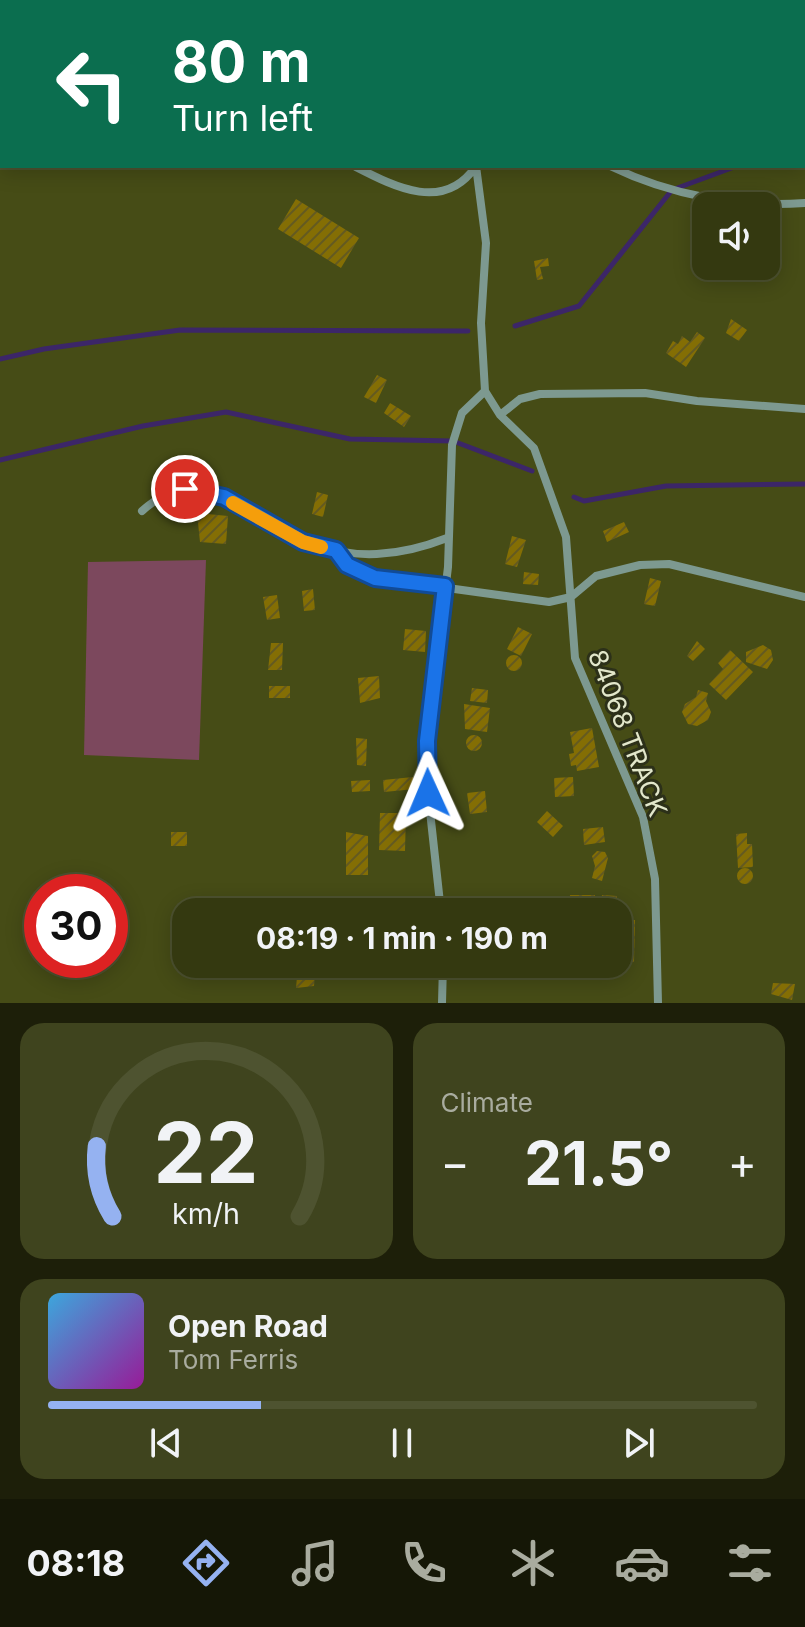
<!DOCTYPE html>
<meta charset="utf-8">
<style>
body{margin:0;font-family:Inter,sans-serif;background:#3f441e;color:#f1f3f6;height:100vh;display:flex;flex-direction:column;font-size:30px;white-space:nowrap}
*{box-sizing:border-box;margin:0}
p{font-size:26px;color:#a9ac9f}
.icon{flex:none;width:44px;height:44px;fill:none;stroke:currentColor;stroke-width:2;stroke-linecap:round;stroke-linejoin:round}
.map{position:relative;height:1003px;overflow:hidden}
.details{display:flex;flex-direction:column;gap:20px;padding:20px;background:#1d1f09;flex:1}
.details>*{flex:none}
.top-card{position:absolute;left:0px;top:0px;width:806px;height:168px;box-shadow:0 4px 20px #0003,0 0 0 2px #4e5330;background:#0b6e4f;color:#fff;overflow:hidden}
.tools{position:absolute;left:692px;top:192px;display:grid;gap:16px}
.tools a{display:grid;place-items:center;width:88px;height:88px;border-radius:16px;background:#343910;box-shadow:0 4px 20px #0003,0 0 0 2px #4e5330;font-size:40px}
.speed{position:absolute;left:24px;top:874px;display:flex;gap:16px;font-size:40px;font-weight:700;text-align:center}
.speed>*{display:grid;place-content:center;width:104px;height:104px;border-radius:50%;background:#343910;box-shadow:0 4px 20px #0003,0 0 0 2px #4e5330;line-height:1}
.speed .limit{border:12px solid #d22;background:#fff;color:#111}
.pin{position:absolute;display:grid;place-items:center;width:68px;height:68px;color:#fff;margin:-34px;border:4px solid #fff;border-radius:50%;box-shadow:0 2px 8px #0007}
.me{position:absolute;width:88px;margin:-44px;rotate:359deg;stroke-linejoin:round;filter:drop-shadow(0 0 6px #0008)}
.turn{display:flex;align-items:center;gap:28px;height:168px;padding:0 40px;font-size:36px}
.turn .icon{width:104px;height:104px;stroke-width:2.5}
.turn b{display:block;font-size:56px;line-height:68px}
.big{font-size:60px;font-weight:700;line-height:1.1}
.details .tile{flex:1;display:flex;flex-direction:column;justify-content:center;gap:12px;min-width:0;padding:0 28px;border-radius:24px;background:#3f441e}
.details .dial{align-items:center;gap:0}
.dial svg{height:208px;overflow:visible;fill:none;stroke:#4e5330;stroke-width:7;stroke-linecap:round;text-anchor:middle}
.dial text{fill:#f1f3f6;stroke:none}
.song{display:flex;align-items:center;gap:24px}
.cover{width:96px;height:96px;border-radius:12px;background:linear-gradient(135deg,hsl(200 70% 55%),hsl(300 70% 35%))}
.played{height:8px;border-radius:4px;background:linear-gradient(90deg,#95b2f1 30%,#4e5330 30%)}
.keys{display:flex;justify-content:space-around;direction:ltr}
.heat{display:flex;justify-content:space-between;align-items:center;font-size:44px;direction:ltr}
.details .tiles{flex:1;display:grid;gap:20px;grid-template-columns:1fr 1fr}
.tile:last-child{grid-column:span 2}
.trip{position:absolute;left:172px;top:898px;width:460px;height:80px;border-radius:24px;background:#343910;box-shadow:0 4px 20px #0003,0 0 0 2px #4e5330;font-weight:700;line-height:80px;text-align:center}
.dock{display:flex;height:128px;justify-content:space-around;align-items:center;background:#151706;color:#a9ac9f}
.dock .icon{width:56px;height:56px}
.dock .selected{color:#95b2f1}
.dock b{font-size:36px;color:#f1f3f6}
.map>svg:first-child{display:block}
.green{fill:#7c485d}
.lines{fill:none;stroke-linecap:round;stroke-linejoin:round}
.stream{stroke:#3c2668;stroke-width:5}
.building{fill:url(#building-hatch)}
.lane{stroke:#7d9990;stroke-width:6}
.street{stroke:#7d9990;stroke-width:8}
.route-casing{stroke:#114b97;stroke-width:20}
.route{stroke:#1a73e8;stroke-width:14}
.slow{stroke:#f59e0b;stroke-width:14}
.labels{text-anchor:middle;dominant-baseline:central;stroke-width:6;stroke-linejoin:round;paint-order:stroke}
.street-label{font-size:26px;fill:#e2e7cb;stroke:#2c3019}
</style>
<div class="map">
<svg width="805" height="1003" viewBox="0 0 805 1003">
<defs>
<pattern id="building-hatch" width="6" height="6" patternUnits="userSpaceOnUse" patternTransform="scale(2)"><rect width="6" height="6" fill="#846e04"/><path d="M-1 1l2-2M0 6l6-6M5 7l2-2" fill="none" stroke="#645a20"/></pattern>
</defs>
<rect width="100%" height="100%" fill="#464c16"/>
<!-- green -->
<path class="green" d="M206,560L199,760L84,755L88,562Z"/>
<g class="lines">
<!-- stream -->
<path class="stream" d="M804,141H805
M515,326L579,306L672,190L737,166
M0,359L44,349L180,330L468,331
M0,460L143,426L226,412L350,439L453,441L532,471
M574,497L584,501L666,486L805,484"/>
</g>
<!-- building -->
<path class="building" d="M296,199L359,238L341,268L278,229Z
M548,258L549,266L540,267L543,279L537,280L534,261Z
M731,319L747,330L739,341L726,333Z
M697,332L705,338L686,367L666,353L673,341L678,344L682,336L690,342Z
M377,375L387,380L376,403L364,397Z
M390,403L411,416L404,427L384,413Z
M317,492L328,495L323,517L312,514Z
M197,513L228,516L226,544L200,542Z
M624,522L629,532L607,542L603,531Z
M512,536L526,540L517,567L505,564Z
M524,572L539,574L538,585L523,584Z
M650,578L661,581L655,606L644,604Z
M313,589L315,610L304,611L302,591Z
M277,595L280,618L267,620L263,597Z
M518,627L532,634L521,656L507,649Z
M405,629L426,631L425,652L403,650Z
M697,641L705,649L693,661L687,656Z
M271,643H283L282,670H268Z
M763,645L771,650L773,660L767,669L746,662V652Z
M730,650L753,672L726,700L709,684L723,669L718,663Z
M506 663a8 8 0 1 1 16 0a8 8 0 1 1-16 0Z
M379,676L380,698L360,703L358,678Z
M269,686H290V698H269Z
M472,688L488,690L487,703L470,701Z
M698,690L708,693L706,701L711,712L708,720L697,726L688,724L682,712L685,704L696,697Z
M464,704L490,708L487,732L465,729Z
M592,728L599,767L577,771L576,765L571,766L569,754L574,753L570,732Z
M466 743a8 8 0 1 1 16 0a8 8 0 1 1-16 0Z
M356,738L367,739L366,766L357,765Z
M413,777L415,789L384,792L383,780Z
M573,777L574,796L555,797L554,778Z
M370,780V791L352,792L351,781Z
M485,791L487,812L470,814L467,793Z
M547,811L563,826L553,837L537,822Z
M380,813H406L405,851L379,850Z
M603,827L605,842L584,845L583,829Z
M171,832H187V846H171Z
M346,832L368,836V875H346Z
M747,833V844H752L753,867L738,868L736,834Z
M597,851L605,852L608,858L602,881L592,878L595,866L592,856Z
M737 876a8 8 0 1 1 16 0a8 8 0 1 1-16 0Z
M570,895H595L594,905H569Z
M602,895L617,896V907L601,906Z
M417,898L434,901L432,912H401L405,905L416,906Z
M630,909L631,920H635L634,962L618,963V910Z
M307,975H315L314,986L296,988L297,977Z
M773,983L795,984L792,1000L771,994Z"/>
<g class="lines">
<!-- lane -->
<path class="lane" d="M442,0V2
M653,0L654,2
M797,2L805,0"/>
<!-- street -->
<path class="street" d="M241,0L242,2
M354,166C395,187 444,213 476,166
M476,166L486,243L481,323L485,391L500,415L534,448L566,537L575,658L643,817L655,879L658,1003
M610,166C670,195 738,208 805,203
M500,415L520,399L540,394L645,393L697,401L805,409
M142,511C203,455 246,523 305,543C355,560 399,557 447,538
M336,550L347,565L375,578L549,602L571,597L596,576L640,565L669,564L805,597
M441,912L428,793L427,741L448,567L452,445L462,413L485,391
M442,1003L443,964"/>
</g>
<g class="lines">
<defs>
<path id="route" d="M185,489L224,497L303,542L336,550L347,565L375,578L445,586L427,741L428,793"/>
</defs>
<!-- route casing -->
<use href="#route" class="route-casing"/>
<!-- route -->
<use href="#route" class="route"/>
<!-- slow -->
<path class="slow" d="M233,503L303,542L321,547"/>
</g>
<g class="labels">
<!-- street labels -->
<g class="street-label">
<text transform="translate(628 733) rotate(69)">84068 TRACK</text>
</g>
</g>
</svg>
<div class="tools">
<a><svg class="icon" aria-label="sound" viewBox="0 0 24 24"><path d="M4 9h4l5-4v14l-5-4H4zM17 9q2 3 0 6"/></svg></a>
</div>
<div class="speed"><div class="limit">30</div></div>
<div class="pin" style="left:185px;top:489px;background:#d93025"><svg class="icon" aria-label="arrive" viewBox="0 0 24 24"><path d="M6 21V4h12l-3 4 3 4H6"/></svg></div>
<svg class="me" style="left:428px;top:793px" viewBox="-20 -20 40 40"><path d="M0-17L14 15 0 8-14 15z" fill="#1a73e8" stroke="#fff" stroke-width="4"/></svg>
<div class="trip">08:19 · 1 min · 190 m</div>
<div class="top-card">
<div class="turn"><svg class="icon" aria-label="left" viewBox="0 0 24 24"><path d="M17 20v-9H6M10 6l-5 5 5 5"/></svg><div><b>80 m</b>Turn left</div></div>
</div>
</div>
<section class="details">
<div class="tiles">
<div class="tile dial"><svg viewBox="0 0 100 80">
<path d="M14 69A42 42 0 1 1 86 69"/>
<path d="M14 69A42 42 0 0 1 8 42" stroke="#95b2f1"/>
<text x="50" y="56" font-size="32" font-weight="700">22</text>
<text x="50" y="72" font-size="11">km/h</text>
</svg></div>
<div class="tile"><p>Climate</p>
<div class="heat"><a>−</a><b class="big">21.5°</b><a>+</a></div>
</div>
<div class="tile">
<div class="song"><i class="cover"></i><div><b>Open Road</b><p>Tom Ferris</p></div></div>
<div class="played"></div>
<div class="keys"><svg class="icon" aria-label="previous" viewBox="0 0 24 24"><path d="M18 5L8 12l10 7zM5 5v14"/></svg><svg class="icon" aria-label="pause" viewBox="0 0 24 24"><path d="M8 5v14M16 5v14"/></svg><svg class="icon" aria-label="next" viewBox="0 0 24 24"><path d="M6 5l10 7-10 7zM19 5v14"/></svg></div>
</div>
</div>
</section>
<nav class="dock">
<b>08:18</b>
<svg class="icon selected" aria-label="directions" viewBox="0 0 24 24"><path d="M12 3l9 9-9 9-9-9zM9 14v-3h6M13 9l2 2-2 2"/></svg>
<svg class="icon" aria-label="music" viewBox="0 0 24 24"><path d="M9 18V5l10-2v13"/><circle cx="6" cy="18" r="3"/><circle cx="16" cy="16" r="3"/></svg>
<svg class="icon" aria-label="phone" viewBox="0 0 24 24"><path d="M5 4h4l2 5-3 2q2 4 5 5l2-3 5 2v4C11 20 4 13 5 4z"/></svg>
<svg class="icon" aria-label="climate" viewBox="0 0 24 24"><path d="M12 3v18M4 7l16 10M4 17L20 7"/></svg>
<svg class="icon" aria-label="car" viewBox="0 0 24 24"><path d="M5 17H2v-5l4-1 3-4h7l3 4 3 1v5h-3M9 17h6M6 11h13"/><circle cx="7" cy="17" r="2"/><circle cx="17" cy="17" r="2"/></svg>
<svg class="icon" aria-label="filters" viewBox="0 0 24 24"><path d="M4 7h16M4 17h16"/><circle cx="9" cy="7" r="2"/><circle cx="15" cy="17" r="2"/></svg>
</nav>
